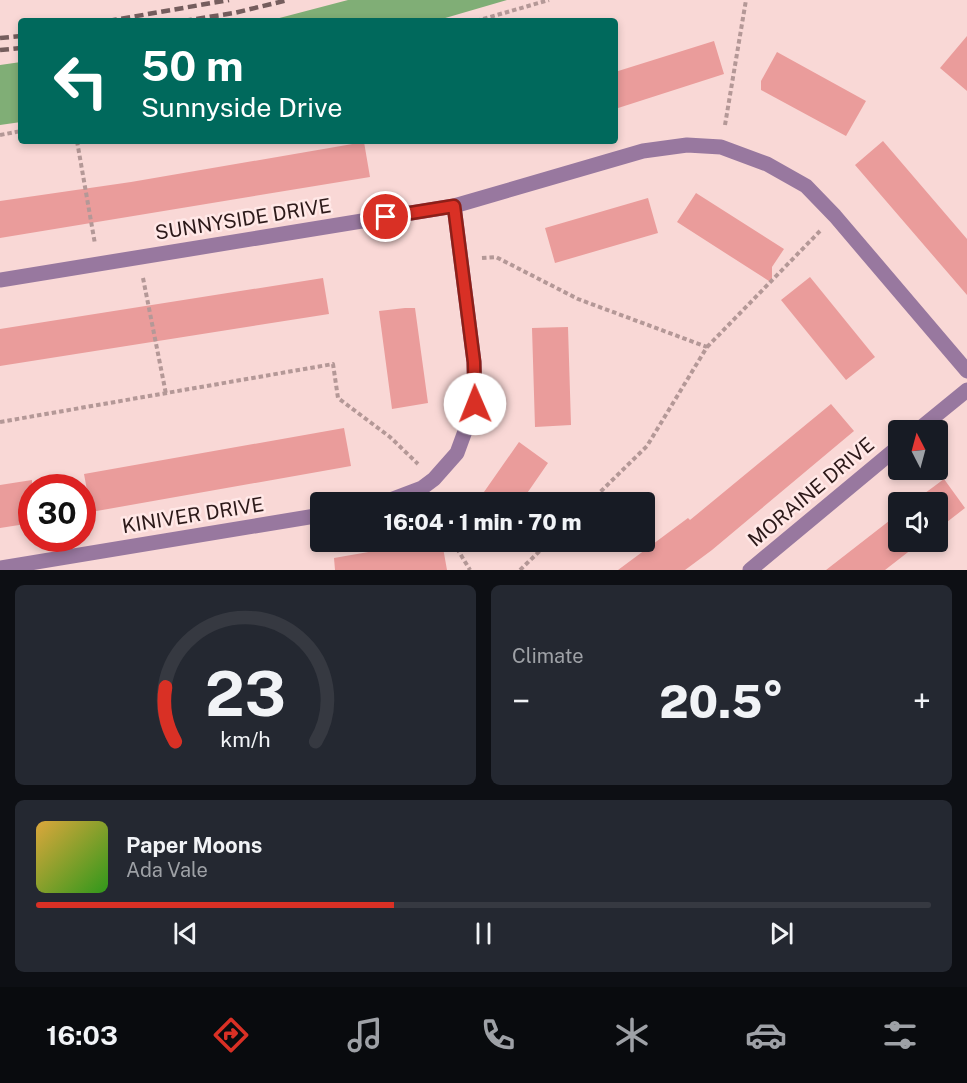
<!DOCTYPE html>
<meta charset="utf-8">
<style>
body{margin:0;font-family:"Public Sans",sans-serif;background:#242831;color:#f1f3f6;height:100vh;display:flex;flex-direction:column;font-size:22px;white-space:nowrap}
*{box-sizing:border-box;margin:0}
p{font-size:20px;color:#9ea1a6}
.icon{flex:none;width:33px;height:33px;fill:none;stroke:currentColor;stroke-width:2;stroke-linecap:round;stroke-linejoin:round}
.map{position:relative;height:570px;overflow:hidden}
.details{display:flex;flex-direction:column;gap:15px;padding:15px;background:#0d0f14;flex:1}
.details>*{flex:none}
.guide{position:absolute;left:18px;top:18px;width:600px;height:126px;border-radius:6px;box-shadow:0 3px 9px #0003;background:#00695c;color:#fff;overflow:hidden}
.needle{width:39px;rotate:354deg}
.controls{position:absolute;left:888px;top:420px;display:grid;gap:12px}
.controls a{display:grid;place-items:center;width:60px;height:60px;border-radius:6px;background:#171b24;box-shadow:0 3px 9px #0003;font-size:30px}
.speed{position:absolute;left:18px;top:474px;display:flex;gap:12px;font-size:30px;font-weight:700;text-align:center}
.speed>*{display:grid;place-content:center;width:78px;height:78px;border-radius:50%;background:#171b24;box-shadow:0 3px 9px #0003;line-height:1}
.speed .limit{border:9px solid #d22;background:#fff;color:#111}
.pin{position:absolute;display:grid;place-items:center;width:51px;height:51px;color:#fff;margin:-26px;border:3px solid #fff;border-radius:50%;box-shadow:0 2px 6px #0007}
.me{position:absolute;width:66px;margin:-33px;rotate:359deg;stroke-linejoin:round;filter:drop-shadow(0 0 4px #0008)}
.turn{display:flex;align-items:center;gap:21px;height:126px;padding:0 24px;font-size:27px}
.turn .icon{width:78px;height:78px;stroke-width:2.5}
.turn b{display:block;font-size:42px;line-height:51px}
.big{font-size:45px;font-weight:800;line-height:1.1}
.details .tile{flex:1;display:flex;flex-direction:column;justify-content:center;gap:9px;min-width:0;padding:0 21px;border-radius:9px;background:#242831}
.details .dial{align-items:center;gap:0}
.dial svg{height:156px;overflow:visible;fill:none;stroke:#363941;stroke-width:7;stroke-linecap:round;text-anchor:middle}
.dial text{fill:#f1f3f6;stroke:none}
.song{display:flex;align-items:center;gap:18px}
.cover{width:72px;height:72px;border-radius:9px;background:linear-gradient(135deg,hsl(40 70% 55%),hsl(110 70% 35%))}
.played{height:6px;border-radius:3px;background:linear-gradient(90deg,#d93025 40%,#363941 40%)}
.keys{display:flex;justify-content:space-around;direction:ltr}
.heat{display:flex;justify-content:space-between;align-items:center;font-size:33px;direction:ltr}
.details .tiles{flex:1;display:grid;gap:15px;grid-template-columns:1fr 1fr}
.tile:last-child{grid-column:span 2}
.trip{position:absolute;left:310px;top:492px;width:345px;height:60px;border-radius:6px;background:#171b24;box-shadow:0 3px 9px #0003;font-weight:800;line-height:60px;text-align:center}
.tab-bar{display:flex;height:96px;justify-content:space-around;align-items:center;background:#090b0e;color:#9ea1a6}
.tab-bar .icon{width:42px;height:42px}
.tab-bar .selected{color:#d93025}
.tab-bar b{font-size:27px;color:#f1f3f6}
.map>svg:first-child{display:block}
.forest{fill:#80ae76}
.building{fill:#ea9c9b}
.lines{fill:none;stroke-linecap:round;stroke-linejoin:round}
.path{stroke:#b49897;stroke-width:4;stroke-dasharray:4.5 3;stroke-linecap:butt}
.minor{stroke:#98789f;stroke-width:15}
.rail{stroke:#755d5d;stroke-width:4.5;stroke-dasharray:9 4.5;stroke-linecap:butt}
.route-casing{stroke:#8d1f18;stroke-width:15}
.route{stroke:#d93025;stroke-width:10}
.labels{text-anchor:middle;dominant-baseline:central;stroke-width:5;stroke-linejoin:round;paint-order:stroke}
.street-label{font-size:20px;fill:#2c1919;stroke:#ffe8e7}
</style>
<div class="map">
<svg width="967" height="570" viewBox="0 0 967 570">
<rect width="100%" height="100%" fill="#f9d8d6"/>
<!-- forest -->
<path class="forest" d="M348,0H507L435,21H268Z
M21,62V122L0,125V65Z"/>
<!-- building -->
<path class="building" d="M967,36V91L940,68Z
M714,41L724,74L615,109V72Z
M777,52L866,101L846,136L761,90V81Z
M883,141L967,239V295L855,165Z
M364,142L370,177L0,238V201L131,182Z
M696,193L784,249L772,267V283L677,222Z
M648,198L658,233L555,263L545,228Z
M810,277L875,357L846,380L781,300Z
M323,278L329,314L0,366V329Z
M405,308H415L428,403L392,409L379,311Z
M568,327L571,425L535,427L532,328Z
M831,404L854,431L712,550L685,570H618L688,518L690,520Z
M344,428L351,466L91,512L84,474Z
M519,442L548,463L521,502H477Z
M944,479L965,508L938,529V502H913Z
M32,480V523L0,528V485Z
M898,514V542H921L885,570H826Z
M426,542H442L447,570H335L334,558Z"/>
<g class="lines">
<!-- path -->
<path class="path" d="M476,21L549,0
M725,125L746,0
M0,135L21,131
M77,141L95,244
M482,258L496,257L578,299L707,347L647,446L590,502
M143,278L166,394
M707,347L820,231
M0,422L333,364L338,398L390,437L418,464
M453,542L470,570
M520,570L549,542"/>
<!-- minor -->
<path class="minor" d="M0,280L454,206L643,151L687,145L721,147L767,164L806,186L835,216L967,371
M918,430L967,390
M385,502L422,488L434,479L457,453L475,404L474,362L454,206
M0,568L321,515
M750,570L898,447"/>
<!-- rail -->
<path class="rail" d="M108,21L229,0
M183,21L234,13L288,0
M0,38L21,36
M0,50L21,48"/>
</g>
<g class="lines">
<defs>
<path id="route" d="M386,217L454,206L474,362L475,404"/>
</defs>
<!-- route casing -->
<use href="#route" class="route-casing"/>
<!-- route -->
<use href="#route" class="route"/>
</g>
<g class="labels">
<!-- street labels -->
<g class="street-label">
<text transform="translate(243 219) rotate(-9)">SUNNYSIDE DRIVE</text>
<text transform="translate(811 492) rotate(-40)">MORAINE DRIVE</text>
<text transform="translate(193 515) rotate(-9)">KINIVER DRIVE</text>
</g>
</g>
</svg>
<div class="controls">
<a><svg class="needle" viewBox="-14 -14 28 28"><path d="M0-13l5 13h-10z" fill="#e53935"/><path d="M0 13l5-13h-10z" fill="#9ea1a6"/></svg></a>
<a><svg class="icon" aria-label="sound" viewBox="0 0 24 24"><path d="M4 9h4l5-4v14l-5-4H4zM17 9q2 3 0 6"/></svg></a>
</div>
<div class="speed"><div class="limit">30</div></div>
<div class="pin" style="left:386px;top:217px;background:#d93025"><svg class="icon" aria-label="arrive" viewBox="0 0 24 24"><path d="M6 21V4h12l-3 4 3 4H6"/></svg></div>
<svg class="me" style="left:475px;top:404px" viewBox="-20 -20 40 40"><circle r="19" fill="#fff"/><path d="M0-13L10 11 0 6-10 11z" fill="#d93025"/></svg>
<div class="trip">16:04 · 1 min · 70 m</div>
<div class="guide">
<div class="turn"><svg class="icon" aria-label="left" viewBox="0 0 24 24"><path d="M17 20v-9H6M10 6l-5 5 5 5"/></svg><div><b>50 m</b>Sunnyside Drive</div></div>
</div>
</div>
<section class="details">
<div class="tiles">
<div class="tile dial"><svg viewBox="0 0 100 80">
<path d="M14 69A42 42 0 1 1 86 69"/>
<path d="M14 69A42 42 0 0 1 9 41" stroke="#d93025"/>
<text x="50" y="56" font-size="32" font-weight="700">23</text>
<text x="50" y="72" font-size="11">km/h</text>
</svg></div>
<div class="tile"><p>Climate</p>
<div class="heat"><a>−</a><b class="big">20.5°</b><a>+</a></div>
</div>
<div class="tile">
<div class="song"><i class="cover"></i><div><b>Paper Moons</b><p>Ada Vale</p></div></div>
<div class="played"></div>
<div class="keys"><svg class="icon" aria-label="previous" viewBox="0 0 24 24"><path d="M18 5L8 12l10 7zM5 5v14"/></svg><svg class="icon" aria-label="pause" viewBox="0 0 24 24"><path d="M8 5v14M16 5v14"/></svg><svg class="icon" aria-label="next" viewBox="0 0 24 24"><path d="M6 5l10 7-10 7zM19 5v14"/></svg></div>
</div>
</div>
</section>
<nav class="tab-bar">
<b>16:03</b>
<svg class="icon selected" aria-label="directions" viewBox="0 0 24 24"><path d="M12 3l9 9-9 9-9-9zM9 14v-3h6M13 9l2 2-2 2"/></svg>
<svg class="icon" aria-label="music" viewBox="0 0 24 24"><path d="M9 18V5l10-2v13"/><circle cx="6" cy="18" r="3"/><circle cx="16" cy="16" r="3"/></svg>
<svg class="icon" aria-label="phone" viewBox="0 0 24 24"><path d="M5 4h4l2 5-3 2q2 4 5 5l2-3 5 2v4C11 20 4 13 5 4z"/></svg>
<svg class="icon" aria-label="climate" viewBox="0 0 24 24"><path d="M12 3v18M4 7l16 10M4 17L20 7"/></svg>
<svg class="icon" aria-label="car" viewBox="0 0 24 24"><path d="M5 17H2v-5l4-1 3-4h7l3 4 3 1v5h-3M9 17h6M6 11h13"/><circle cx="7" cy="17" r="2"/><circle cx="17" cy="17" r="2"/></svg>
<svg class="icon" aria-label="filters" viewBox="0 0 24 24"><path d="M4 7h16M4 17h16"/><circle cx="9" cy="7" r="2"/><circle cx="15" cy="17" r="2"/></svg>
</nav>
